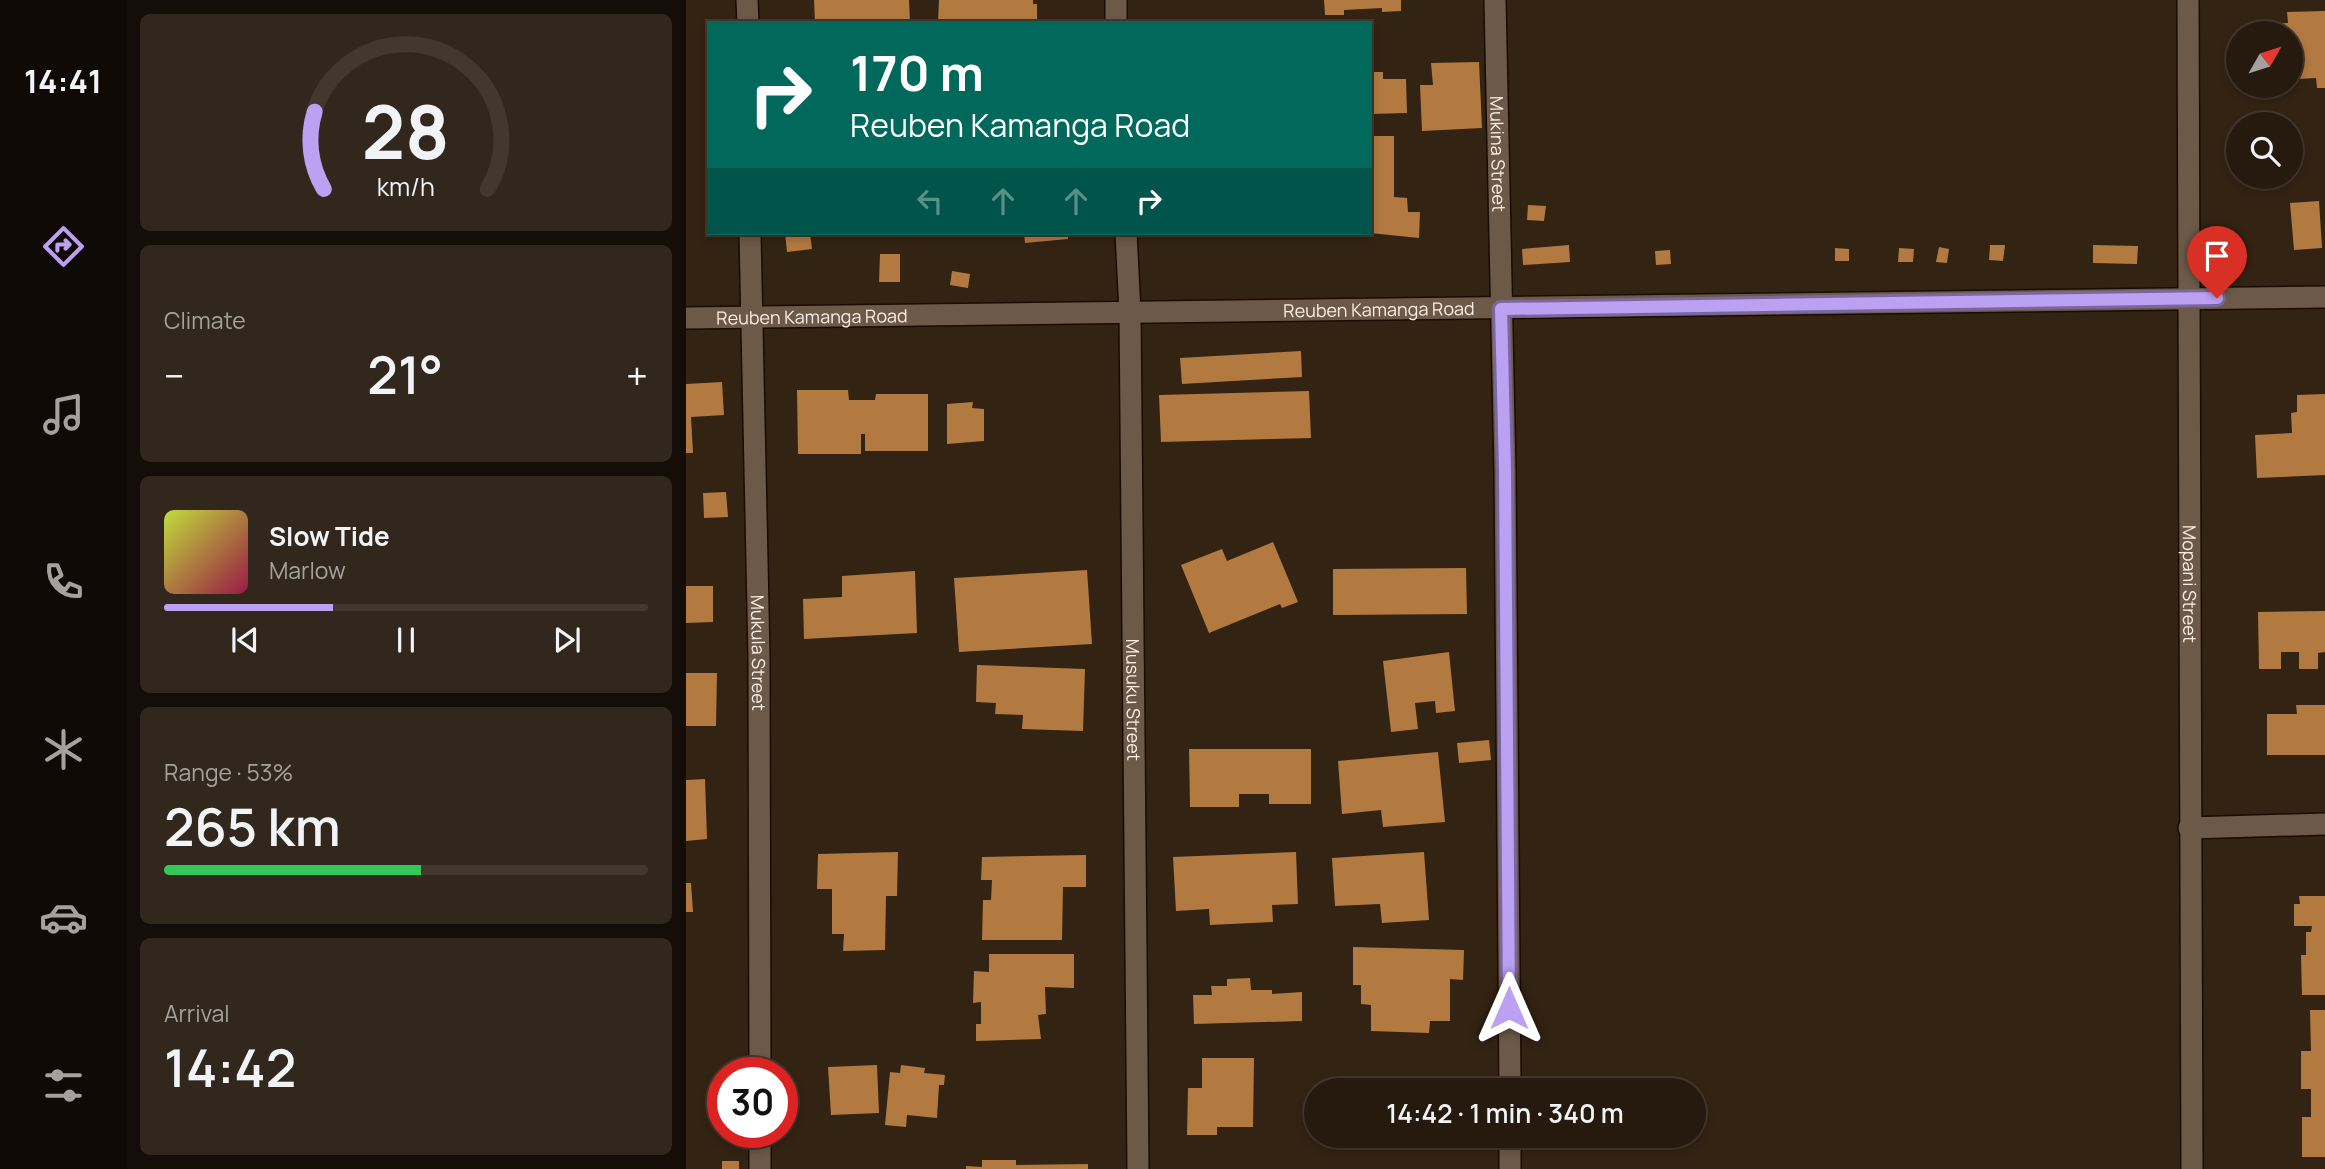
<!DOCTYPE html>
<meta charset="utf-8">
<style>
body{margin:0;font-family:Manrope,sans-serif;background:#32271c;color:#f1f3f6;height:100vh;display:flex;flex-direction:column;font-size:26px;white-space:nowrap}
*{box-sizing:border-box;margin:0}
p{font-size:23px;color:#a4a19e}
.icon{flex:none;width:38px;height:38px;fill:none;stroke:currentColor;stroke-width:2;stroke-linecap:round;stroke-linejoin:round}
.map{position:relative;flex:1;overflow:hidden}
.side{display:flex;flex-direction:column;gap:14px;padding:14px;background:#150e08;width:560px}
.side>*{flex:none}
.top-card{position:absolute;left:21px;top:21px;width:665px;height:214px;border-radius:0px;box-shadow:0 4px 10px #0003,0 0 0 2px #42382e;background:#00695c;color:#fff;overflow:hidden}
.needle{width:46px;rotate:51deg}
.buttons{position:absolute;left:1540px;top:21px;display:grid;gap:14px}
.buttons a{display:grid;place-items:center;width:77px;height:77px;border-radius:50%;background:#261a0e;box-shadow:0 4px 10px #0003,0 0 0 2px #42382e;font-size:35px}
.speed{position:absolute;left:21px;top:1057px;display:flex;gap:14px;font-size:35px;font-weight:700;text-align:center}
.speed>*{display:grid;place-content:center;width:91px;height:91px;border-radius:50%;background:#261a0e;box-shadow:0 4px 10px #0003,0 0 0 2px #42382e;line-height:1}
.speed .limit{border:10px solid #d22;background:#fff;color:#111}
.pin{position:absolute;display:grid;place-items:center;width:60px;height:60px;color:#fff;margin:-72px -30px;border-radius:50% 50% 50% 0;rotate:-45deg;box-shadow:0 0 7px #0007}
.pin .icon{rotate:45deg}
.me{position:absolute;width:77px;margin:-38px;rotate:0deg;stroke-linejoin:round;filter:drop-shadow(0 0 5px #0008)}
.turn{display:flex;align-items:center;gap:24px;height:147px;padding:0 28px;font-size:32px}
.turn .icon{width:91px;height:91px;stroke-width:2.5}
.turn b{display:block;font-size:49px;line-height:60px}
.lanes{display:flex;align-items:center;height:66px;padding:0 28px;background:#0003;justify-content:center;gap:35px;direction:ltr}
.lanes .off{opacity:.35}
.big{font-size:52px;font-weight:600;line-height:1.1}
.side .tile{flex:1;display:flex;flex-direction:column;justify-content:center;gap:10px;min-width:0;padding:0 24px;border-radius:10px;background:#32271c}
.side .dial{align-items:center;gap:0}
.dial svg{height:182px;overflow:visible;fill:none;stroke:#42382e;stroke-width:7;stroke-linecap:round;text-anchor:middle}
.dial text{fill:#f1f3f6;stroke:none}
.song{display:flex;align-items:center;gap:21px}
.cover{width:84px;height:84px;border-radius:10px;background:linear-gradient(135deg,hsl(70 70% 55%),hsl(340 70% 35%))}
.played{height:7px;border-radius:4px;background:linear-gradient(90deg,#bca0f2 35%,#42382e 35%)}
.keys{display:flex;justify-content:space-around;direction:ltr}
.heat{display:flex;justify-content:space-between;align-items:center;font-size:38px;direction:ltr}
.charge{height:10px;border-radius:5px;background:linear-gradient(90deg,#34c759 53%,#42382e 0)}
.trip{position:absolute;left:618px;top:1078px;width:402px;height:70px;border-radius:35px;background:#261a0e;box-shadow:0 4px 10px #0003,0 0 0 2px #42382e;font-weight:600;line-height:70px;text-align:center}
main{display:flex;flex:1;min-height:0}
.tabs{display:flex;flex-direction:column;width:126px;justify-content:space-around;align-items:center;background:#0f0a06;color:#a4a19e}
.tabs .icon{width:49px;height:49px}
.tabs .selected{color:#bca0f2}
.tabs b{font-size:32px;color:#f1f3f6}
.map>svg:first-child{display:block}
.building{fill:#b27a41}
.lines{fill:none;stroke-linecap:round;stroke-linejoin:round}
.minor-casing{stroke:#1a0c01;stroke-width:24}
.minor{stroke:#6c5948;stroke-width:21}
.route-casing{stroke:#7a689d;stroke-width:18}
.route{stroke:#bca0f2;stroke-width:12}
.labels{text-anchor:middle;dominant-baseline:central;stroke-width:7;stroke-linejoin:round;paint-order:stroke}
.street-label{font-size:18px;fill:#f9eee4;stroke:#332313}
</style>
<main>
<nav class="tabs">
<b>14:41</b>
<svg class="icon selected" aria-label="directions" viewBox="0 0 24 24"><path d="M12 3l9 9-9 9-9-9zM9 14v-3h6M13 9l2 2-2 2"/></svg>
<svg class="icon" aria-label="music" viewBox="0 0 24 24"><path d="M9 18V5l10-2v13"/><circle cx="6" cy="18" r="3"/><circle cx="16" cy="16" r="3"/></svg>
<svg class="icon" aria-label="phone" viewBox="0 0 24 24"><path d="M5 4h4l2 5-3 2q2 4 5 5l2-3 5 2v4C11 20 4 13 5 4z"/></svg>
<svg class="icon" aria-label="climate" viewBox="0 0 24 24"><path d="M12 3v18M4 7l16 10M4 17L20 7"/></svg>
<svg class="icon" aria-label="car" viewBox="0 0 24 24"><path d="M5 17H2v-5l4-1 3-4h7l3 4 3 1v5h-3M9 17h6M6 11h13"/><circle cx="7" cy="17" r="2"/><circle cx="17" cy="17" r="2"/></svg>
<svg class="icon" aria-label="filters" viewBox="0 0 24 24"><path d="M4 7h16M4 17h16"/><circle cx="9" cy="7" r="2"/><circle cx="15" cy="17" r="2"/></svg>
</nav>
<section class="side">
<div class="tile dial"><svg viewBox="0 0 100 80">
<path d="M14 69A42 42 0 1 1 86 69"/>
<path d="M14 69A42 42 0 0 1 10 35" stroke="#bca0f2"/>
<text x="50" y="56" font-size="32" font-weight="700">28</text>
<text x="50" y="72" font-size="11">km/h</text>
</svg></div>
<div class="tile"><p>Climate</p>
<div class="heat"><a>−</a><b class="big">21°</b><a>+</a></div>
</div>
<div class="tile">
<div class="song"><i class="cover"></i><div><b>Slow Tide</b><p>Marlow</p></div></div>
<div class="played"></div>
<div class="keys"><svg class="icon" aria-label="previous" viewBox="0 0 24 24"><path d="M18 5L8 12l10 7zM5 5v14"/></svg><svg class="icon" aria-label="pause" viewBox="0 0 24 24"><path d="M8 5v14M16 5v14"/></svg><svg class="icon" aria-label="next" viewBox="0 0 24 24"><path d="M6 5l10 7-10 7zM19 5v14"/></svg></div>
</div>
<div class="tile"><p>Range · 53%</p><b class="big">265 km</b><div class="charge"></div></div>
<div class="tile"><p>Arrival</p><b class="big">14:42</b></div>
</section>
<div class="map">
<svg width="1639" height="1169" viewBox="0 0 1639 1169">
<rect width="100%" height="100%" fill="#332313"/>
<!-- building -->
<path class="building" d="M128,0H223L224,23H129Z
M253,0H347V4H351V23H252Z
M638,0H715V11L696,12V8L658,10V15H639Z
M1639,11V88H1631L1630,78L1611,79L1610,62L1605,63V33H1585V24L1602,23L1601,12Z
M793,62L796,128L736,131L734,85H747L745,63Z
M684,72H697V79H720L721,113L684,114Z
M684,136H708V197L721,198L722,212H734L733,238L684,233Z
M1633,201L1636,248L1608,250L1604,203Z
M842,205L860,206L858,221L841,220Z
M99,233H124L126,249L101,252Z
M338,233H382V239L339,243Z
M883,245L884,262L837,265L836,249Z
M1304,245H1319L1317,261L1303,260Z
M1407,245L1452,246L1451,264L1407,263Z
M1253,247L1263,249L1261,263L1250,262Z
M1149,248L1163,249V261H1149Z
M1213,248L1228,249L1227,262H1212Z
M984,250L985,264L970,265L969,251Z
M194,254H214V282H193Z
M266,271L284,274L282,288L264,285Z
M615,351L616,377L496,384L494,358Z
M36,382L38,415L5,417L7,453H0V384Z
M111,390H162L163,400H189L190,394H242V451H179V434H175V454H112Z
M623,391L625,438L475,442L473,395Z
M1639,394V475L1571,478L1569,435L1606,433L1605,413L1611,412V395Z
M287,402L286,408L298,409V441L261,444V404Z
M40,492L42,517L18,518L17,493Z
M587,542L612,602L596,608L594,604L523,633L495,565L536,549L541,561Z
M780,568L781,614L647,615V569Z
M401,570L406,644L273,652L268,578Z
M229,571L231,633L118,639L117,599L156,597V576Z
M0,586H27V622L0,623Z
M1639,611V652L1632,653V669H1613V652H1595V669H1573L1572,612Z
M763,652L769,711L750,713L749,701L729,703L732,729L705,732L697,661Z
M291,665L399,669L397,731L336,729L337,715L309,714L310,703L290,702Z
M0,673H31L30,726H0Z
M1610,705H1639V755H1581V714H1611Z
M803,740L805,760L773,763L771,743Z
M503,749H625V804H583V794H553V807H504Z
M752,752L759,822L697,827L695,810L656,814L652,761Z
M19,779L21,839L0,841V780Z
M212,852L211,896H200L199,950L157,951L158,934H146V889H131L132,854Z
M610,852L612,904L586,905L587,922L524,925L523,909L490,911L487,857Z
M738,852L743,920L696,923L694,904L649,906L646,858Z
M400,855V887H377L376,940H296L297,900H305L306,880H295L296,857Z
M0,883H5L7,912H0Z
M1613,896H1639V995H1616L1615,955H1620V932H1625L1626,926H1608V904H1614Z
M667,947L778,950L777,980L764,979V1021H744L743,1033L685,1031V1005L675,1004V985H667Z
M303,954H388V988L359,987L360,1014L352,1015L355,1039L290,1041V1024H295V1002L287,1003L288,971L303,972Z
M564,978L565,990H586V994L616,992V1021L508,1024L507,995H526L525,986H541V979Z
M1624,1010H1639V1157H1616V1117H1625V1089H1615V1051H1625Z
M516,1058H568L567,1127H531V1135H501L502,1088H516Z
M191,1065L193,1113L145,1115L142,1067Z
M215,1065L239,1068L238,1073L259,1075L258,1085H253L251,1118L221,1115L220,1127L199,1125L204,1072L214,1073Z
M296,1160H330V1165L402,1164V1169H280V1166L296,1167Z
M36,1161H53V1169H36Z"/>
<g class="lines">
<defs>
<g id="minor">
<path d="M61,0L62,23"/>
<path d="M430,0V23"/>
<path id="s1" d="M809,0L819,471L824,1090"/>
<path id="s2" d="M1502,0L1506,1169"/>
<path id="s3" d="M64,233L73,656L74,1073"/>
<path id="s4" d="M440,233L444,312L452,1169"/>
<path id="s5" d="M0,318L1639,297"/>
<path d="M1503,828L1639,824"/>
<path d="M74,1132V1169"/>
<path d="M824,1136V1169"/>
</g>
</defs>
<!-- minor casing -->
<use href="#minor" class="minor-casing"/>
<!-- minor -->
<use href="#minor" class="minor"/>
</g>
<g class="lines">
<defs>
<path id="route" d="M823,1008L819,471L815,309L1531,298"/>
</defs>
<!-- route casing -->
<use href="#route" class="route-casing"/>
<!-- route -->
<use href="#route" class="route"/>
</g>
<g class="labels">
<!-- street labels -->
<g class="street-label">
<text stroke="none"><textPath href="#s1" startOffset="154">Mukina Street</textPath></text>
<text stroke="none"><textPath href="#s5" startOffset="693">Reuben Kamanga Road</textPath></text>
<text stroke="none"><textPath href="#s5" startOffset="126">Reuben Kamanga Road</textPath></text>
<text stroke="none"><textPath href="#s2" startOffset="584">Mopani Street</textPath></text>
<text stroke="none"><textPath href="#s3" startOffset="420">Mukula Street</textPath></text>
<text stroke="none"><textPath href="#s4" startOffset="467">Musuku Street</textPath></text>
</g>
</g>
</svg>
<div class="buttons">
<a><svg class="needle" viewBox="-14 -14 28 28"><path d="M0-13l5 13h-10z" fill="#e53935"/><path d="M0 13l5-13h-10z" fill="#a4a19e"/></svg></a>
<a><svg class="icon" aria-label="search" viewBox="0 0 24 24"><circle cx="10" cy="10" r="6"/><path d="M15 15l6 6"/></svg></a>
</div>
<div class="speed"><div class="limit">30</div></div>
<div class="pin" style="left:1531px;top:298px;background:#d93025"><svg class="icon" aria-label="arrive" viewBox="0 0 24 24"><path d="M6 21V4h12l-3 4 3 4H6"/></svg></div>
<svg class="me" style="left:823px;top:1008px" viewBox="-20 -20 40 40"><path d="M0-17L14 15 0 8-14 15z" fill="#bca0f2" stroke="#fff" stroke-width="4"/></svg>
<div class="trip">14:42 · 1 min · 340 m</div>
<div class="top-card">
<div class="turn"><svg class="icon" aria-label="right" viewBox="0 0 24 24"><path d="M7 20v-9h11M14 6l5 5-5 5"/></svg><div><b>170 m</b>Reuben Kamanga Road</div></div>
<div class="lanes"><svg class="icon off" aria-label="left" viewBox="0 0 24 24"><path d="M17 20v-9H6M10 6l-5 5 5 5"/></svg><svg class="icon off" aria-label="ahead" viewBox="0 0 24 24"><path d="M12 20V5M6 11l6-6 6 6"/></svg><svg class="icon off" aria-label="ahead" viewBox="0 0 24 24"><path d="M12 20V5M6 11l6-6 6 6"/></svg><svg class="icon" aria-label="right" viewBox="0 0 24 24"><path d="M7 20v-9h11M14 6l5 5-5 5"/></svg></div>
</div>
</div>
</main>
